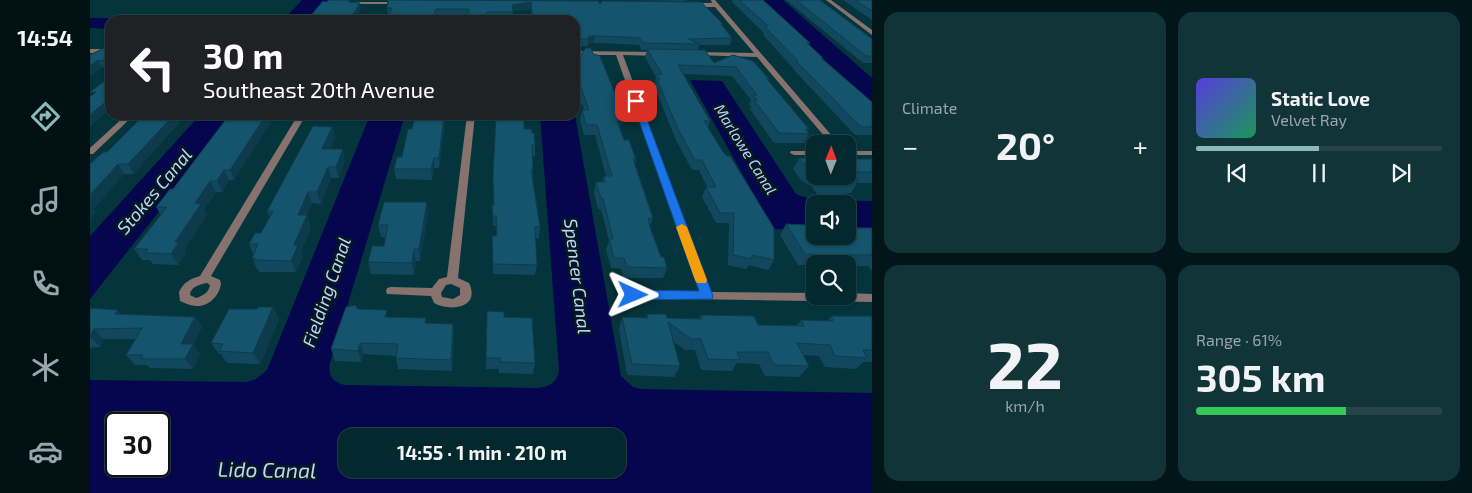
<!DOCTYPE html>
<meta charset="utf-8">
<style>
body{margin:0;font-family:"Exo 2",sans-serif;background:#113439;color:#f1f3f6;height:100vh;display:flex;flex-direction:column;font-size:19px;white-space:nowrap}
*{box-sizing:border-box;margin:0}
p{font-size:16px;color:#97a6aa}
.icon{flex:none;width:28px;height:28px;fill:none;stroke:currentColor;stroke-width:2;stroke-linecap:round;stroke-linejoin:round}
.map{position:relative;flex:1;overflow:hidden}
.details{display:flex;flex-direction:column;gap:12px;padding:12px;background:#021619;width:600px}
.details>*{flex:none}
.guide{position:absolute;left:15px;top:15px;width:475px;height:105px;border-radius:15px;box-shadow:0 1px 4px #0004,0 0 0 1px #244449;background:#202124;color:#fff;overflow:hidden}
.needle{width:32px;rotate:1deg}
.controls{position:absolute;left:716px;top:135px;display:grid;gap:10px}
.controls a{display:grid;place-items:center;width:50px;height:50px;border-radius:10px;background:#03282d;box-shadow:0 1px 4px #0004,0 0 0 1px #244449;font-size:25px}
.speed{position:absolute;left:15px;top:412px;display:flex;gap:10px;font-size:25px;font-weight:700;text-align:center}
.speed>*{display:grid;place-content:center;width:65px;height:65px;border-radius:50%;background:#03282d;box-shadow:0 1px 4px #0004,0 0 0 1px #244449;line-height:1}
.speed .limit{border:2px solid #111;border-radius:8px;background:#fff;color:#111}
.pin{position:absolute;display:grid;place-items:center;width:42px;height:42px;color:#fff;margin:-21px;border-radius:10px;box-shadow:0 2px 8px #0006}
.me{position:absolute;width:55px;margin:-28px;rotate:91deg;stroke-linejoin:round;filter:drop-shadow(0 0 4px #0008)}
.turn{display:flex;align-items:center;gap:18px;height:105px;padding:0 15px;font-size:22px}
.turn .icon{width:65px;height:65px;stroke-width:2.5}
.turn b{display:block;font-size:35px;line-height:42px}
.big{font-size:38px;font-weight:700;line-height:1.1}
.details .tile{flex:1;display:flex;flex-direction:column;justify-content:center;gap:8px;min-width:0;padding:0 18px;border-radius:15px;background:#113439}
.details .dial{align-items:center;gap:0}
.dial b{font-size:65px;line-height:1}
.song{display:flex;align-items:center;gap:15px}
.cover{width:60px;height:60px;border-radius:8px;background:linear-gradient(135deg,hsl(250 70% 55%),hsl(150 70% 35%))}
.played{height:5px;border-radius:2px;background:linear-gradient(90deg,#8bbbb9 50%,#244449 50%)}
.keys{display:flex;justify-content:space-around;direction:ltr}
.heat{display:flex;justify-content:space-between;align-items:center;font-size:28px;direction:ltr}
.charge{height:8px;border-radius:4px;background:linear-gradient(90deg,#34c759 61%,#244449 0)}
.details .tiles{flex:1;display:grid;gap:12px;grid-template-columns:repeat(2,1fr)}
.trip{position:absolute;left:248px;top:428px;width:288px;height:50px;border-radius:15px;background:#03282d;box-shadow:0 1px 4px #0004,0 0 0 1px #244449;font-weight:700;line-height:50px;text-align:center}
main{display:flex;flex:1;min-height:0}
.dock{display:flex;flex-direction:column;width:90px;justify-content:space-around;align-items:center;background:#011012;color:#97a6aa}
.dock .icon{width:35px;height:35px}
.dock .active{color:#8bbbb9}
.dock b{font-size:22px;color:#f1f3f6}
.map>svg:first-child{display:block}
.water{fill:#06064e;fill-rule:evenodd}
.lines{fill:none;stroke-linecap:round;stroke-linejoin:round}
.street{fill:#87726e;fill-rule:evenodd}
.wall{fill:#11485d}
.shaded-wall{fill:#0e3b4c}
.building{fill:#14546c;stroke:#0e3b4c}
.route{fill:#1a73e8;stroke:#114b97}
.slow{fill:#f59e0b}
.labels{text-anchor:middle;dominant-baseline:central;stroke-width:5;stroke-linejoin:round;paint-order:stroke}
.far-water-label{font-size:15px;font-style:italic;fill:#c2d2fc;stroke:#031b1e}
.water-label{font-size:18px;font-style:italic;fill:#c2d2fc;stroke:#031b1e}
.near-water-label{font-size:21px;font-style:italic;fill:#c2d2fc;stroke:#031b1e}
</style>
<main>
<nav class="dock">
<b>14:54</b>
<svg class="icon active" aria-label="directions" viewBox="0 0 24 24"><path d="M12 3l9 9-9 9-9-9zM9 14v-3h6M13 9l2 2-2 2"/></svg>
<svg class="icon" aria-label="music" viewBox="0 0 24 24"><path d="M9 18V5l10-2v13"/><circle cx="6" cy="18" r="3"/><circle cx="16" cy="16" r="3"/></svg>
<svg class="icon" aria-label="phone" viewBox="0 0 24 24"><path d="M5 4h4l2 5-3 2q2 4 5 5l2-3 5 2v4C11 20 4 13 5 4z"/></svg>
<svg class="icon" aria-label="climate" viewBox="0 0 24 24"><path d="M12 3v18M4 7l16 10M4 17L20 7"/></svg>
<svg class="icon" aria-label="car" viewBox="0 0 24 24"><path d="M5 17H2v-5l4-1 3-4h7l3 4 3 1v5h-3M9 17h6M6 11h13"/><circle cx="7" cy="17" r="2"/><circle cx="17" cy="17" r="2"/></svg>
</nav>
<div class="map">
<svg width="782" height="493" viewBox="0 0 782 493">
<rect width="100%" height="100%" fill="#04353c"/>
<!-- water -->
<path class="water" d="M212,0H240L225,20H20V29L0,28V18L189,20L196,17Z
M670,0H693L782,78V108Z
M600,80L632,81L706,194L723,200L782,201V230H758V204H725V230L683,229Z
M110,115H145L0,299V236Z
M280,115H315L240,363C238,376 242,381 254,385L448,388C460,386 467,383 469,370L450,115H485L531,376L543,387L551,389L782,393V493H0V380L157,382L166,379L177,370ZM26,424H69V466H26ZM256,436H526V469H256Z"/>
<g class="lines">
<!-- street -->
<path class="street" d="M621,0H625L749,144H741L667,57L604,55L603,54L606,52L664,53L625,7H602L599,5L602,3H622Z
M736,0H741L782,30V35Z
M252,2H310L312,3L310,4H250Z
M0,49H20V53H0Z
M485,51L569,52L572,54L569,56L533,55L621,292L725,293V296H758V293L782,294V302L539,298L538,295L539,292L543,291L610,292L526,55H485Z
M36,115H44L3,154H0V148Z
M208,115H216L121,276L130,280L131,283C130,295 119,307 106,306C101,306 95,303 90,301L89,292C94,282 100,279 110,276ZM117,283L120,285C119,292 113,296 106,298L100,295C100,287 110,284 117,283Z
M377,115H385L368,278L379,283C391,308 360,312 344,303L341,296L297,294L296,291L297,288L301,287L342,288L349,279L357,277ZM361,284L370,288V295L363,299L352,297L351,293L356,285Z
M701,151H725V155H704L700,153Z
M758,151H782V155H758Z"/>
</g>
<!-- wall -->
<path class="wall" d="M298,0L510,4L633,24L632,27L642,38L640,45H609L608,50L624,63L643,55L679,79L678,81L719,129L717,131L719,134L714,143H684L660,109L661,106L659,104L661,100L642,76L593,74L620,121L618,127L684,260L678,270L659,265L656,269L638,265L639,223H626L612,197L616,187H617L609,170H602L586,140L565,89L566,85L565,82L566,77L555,57L557,50H551L549,45L532,44L504,43L498,44V46H485V20H442L441,9L423,11V19H397L378,15L346,16L298,14L297,8Z
M519,0H597L596,1Z
M643,0H673L720,43L719,45L733,58V59L782,102V135H765L703,69V68L673,35L674,33L642,2Z
M696,0H730L782,39V63H773Z
M753,0H782V20Z
M20,45V68L12,67L0,76V55Z
M503,54L534,116L531,126L529,127L534,140L546,159L545,164L563,218L560,226L571,257L577,268L573,278H533L531,269L521,268L516,249L519,241L511,209H508L504,193L506,182H512L514,176H516L505,135H494L490,120L492,110H494L485,84V61Z
M54,115L44,174H34L4,208L6,212L0,219V164L17,152Z
M356,115L349,168H344L342,180L306,179L304,169L312,157L322,129Z
M137,118L144,180H139L132,192H126L114,209L117,214L94,250L96,253L88,265L63,264L60,260H52L44,249L71,215L66,207L83,189Z
M242,127L245,138L240,149L255,160L249,178H241L231,204L222,203L217,215L221,227L211,252L213,257L206,272H169L168,269H167L162,258L163,254L159,244L171,233L180,217L177,211Z
M434,129L445,145V156H442L443,170V179L450,227L449,238H445L447,265L445,275L403,274L402,236H406V226H403L402,205H404L403,176Z
M709,158H725V176H758V159H782V183H767L761,193H757L756,195H728L722,187L712,181L703,169Z
M338,214L330,261H326L324,275L281,274L278,262L294,246L295,237H291L288,225Z
M696,224L720,227L782,228V271L778,266H758V264H725V265H708L690,235Z
M183,307L189,319L170,364L137,363L131,354H129L121,343L167,309Z
M0,308L32,314L105,317L112,327L103,345L110,354L103,369L60,368L57,365H45L36,355L46,339H13L10,347L0,348Z
M268,309L298,317L336,323L363,324L364,335L362,371L308,369L306,358V356L274,354L271,362L245,361L241,349Z
M397,311L414,317L445,363L443,374L409,373V369H396Z
M557,314L577,318L608,319L611,315L668,325H707L711,320L737,321L741,316H782V362H773L766,369L735,367L729,356L713,355L719,366L709,377L675,376L669,364L647,363L642,371L611,370L605,350H595L584,342L590,366L584,377L537,375L529,329L532,317L556,318Z"/>
<!-- shaded-wall -->
<path class="shaded-wall" d="M441,2V9L422,11V5Z
M270,3L271,9L264,20H260Z
M346,9V16L345,20H343Z
M505,36L504,43L498,44V37Z
M8,60L12,67L0,76V66Z
M20,98V109L0,127V115Z
M84,115H96L44,174L38,164Z
M176,115H186L144,180L140,170Z
M354,115H356L349,168V158Z
M534,116L531,126L526,130L528,120Z
M242,127L245,138L235,160L232,149Z
M253,149L255,160L249,178L246,167Z
M344,158V168L342,180L341,169Z
M28,164L34,174L4,208L6,212L0,219V195Z
M238,167L241,178L231,204L227,192Z
M134,170L139,180L132,192L127,181Z
M120,181L126,192L114,209L117,214L94,250L96,253L88,265L81,254L85,242L105,203Z
M218,192L222,203L212,226L208,215Z
M337,202L338,214L330,261L329,249Z
M217,215L221,227L211,252L213,257L206,272L201,261L204,245Z
M324,249L326,261L324,275L322,263Z
M183,307L189,319L170,364L163,353Z
M28,310L37,320L25,314Z
M105,317L112,327L103,345L110,354L103,369L95,359L91,344Z
M363,324L364,335L362,371L361,360Z
M4,329L13,339L10,347L0,337Z
M270,343L274,354L271,362L268,351Z"/>
<!-- building -->
<path class="building" d="M238,0H260L258,2L270,3L260,20H217L233,1L237,2Z
M298,0L508,1L510,4L512,1L611,2L633,24H631L642,38L598,39L610,44L553,43L550,38L533,37L505,36L498,37L499,39H485V20H443L441,2L422,5L423,12H397V20H378L379,9H346L343,20H297L302,8H297Z
M649,0H673L720,43H717L733,58H731L782,102V127H771L706,61H708L676,28L678,26Z
M706,0H730L782,39V56H776Z
M765,0H782V11Z
M20,45V62L8,60L0,66V55Z
M496,48H501L503,54L510,56L534,116L528,120V123L534,140H539L546,159H543L563,218H558L561,230L571,257H574L577,268L537,267L534,258H524L519,239H523L513,199H511L506,182H515L514,176H522L507,125H496L492,110H499L485,71V61Z
M557,49L615,50L624,63L643,55L663,61L679,79H677L719,129H716L719,134L689,133L664,100H667L663,95H667L646,67L588,65L620,121H614L633,152L637,156H640L684,228V260L662,255V259L643,255L644,213H630L616,187H626L612,160H605L589,131L567,80H570L567,74H572Z
M20,77V98L0,115V97L6,92H0Z
M54,115H84L38,164H28L0,195V164L13,152H17Z
M142,115H176L140,170H134L127,181H120L105,203L111,204L85,242H89L81,254L55,253L58,249H44L77,207H66L80,189H83L137,118H140Z
M325,115H354L349,158H344L341,169H304L307,157H312L318,129H322Z
M406,115H434V129H441L442,133H444L445,145H442L443,170H441L450,227H445L447,265L403,264L402,236H407L406,216H403L402,205H404L403,176Z
M223,126L242,127L232,149H253L246,167H238L227,192H218L208,215H217L204,245H208L201,261L164,260L165,258H162L168,244H159L165,233H171L183,211H177Z
M709,158H725V174L719,170Z
M758,159H782V172H762L768,182H761L763,184H735L729,176H758Z
M294,202H337L329,249H324L322,263L278,262L282,246H294L298,225H288Z
M696,224L718,225L720,227H725V236H758V228H782V255H754L758,260H742L738,255L715,254Z
M265,305L268,309L297,310L295,317L336,318L335,323L363,324L361,360L306,358L308,344L270,343L268,351L241,349L256,307Z
M168,307H183L163,353L129,351L133,344L121,343L139,309H167Z
M0,308L28,310L25,314L105,317L91,344H103L95,359H51L53,355H36L52,328L4,329L0,336Z
M397,311L414,312V317L442,318L445,363L410,362V358H396Z
M557,314H576L577,318L612,319L611,315L664,316L668,325L714,326L711,320L743,321L741,316H782V350H773L777,358L745,356L740,345L707,343L719,366L684,365L678,352H647L650,360L618,359L611,339H601L578,322L590,366L542,364L532,317L558,318Z"/>
<!-- route -->
<path class="route" d="M546,98L550,101L623,296L622,299L543,300L539,299L537,295L539,292L543,290L609,291L542,101Z"/>
<!-- slow -->
<path class="slow" d="M592,224L597,227L617,280L616,283H607L605,280L586,227Z"/>
<g class="labels">
<!-- far-water labels -->
<g class="far-water-label">
<text transform="translate(656 149) rotate(58)">Marlowe Canal</text>
</g>
<!-- water labels -->
<g class="water-label">
<text transform="translate(64 191) rotate(-50)">Stokes Canal</text>
<text transform="translate(488 276) rotate(83)">Spencer Canal</text>
<text transform="translate(236 292) rotate(-71)">Fielding Canal</text>
</g>
<!-- near-water labels -->
<g class="near-water-label">
<text transform="translate(177 469) rotate(1)">Lido Canal</text>
</g>
</g>
</svg>
<div class="controls">
<a><svg class="needle" viewBox="-14 -14 28 28"><path d="M0-13l5 13h-10z" fill="#e53935"/><path d="M0 13l5-13h-10z" fill="#97a6aa"/></svg></a>
<a><svg class="icon" aria-label="sound" viewBox="0 0 24 24"><path d="M4 9h4l5-4v14l-5-4H4zM17 9q2 3 0 6"/></svg></a>
<a><svg class="icon" aria-label="search" viewBox="0 0 24 24"><circle cx="10" cy="10" r="6"/><path d="M15 15l6 6"/></svg></a>
</div>
<div class="speed"><div class="limit">30</div></div>
<div class="pin" style="left:546px;top:101px;background:#d93025"><svg class="icon" aria-label="arrive" viewBox="0 0 24 24"><path d="M6 21V4h12l-3 4 3 4H6"/></svg></div>
<svg class="me" style="left:543px;top:295px" viewBox="-20 -20 40 40"><path d="M0-17L14 15 0 8-14 15z" fill="#1a73e8" stroke="#fff" stroke-width="4"/></svg>
<div class="trip">14:55 · 1 min · 210 m</div>
<div class="guide">
<div class="turn"><svg class="icon" aria-label="left" viewBox="0 0 24 24"><path d="M17 20v-9H6M10 6l-5 5 5 5"/></svg><div><b>30 m</b>Southeast 20th Avenue</div></div>
</div>
</div>
<section class="details">
<div class="tiles">
<div class="tile"><p>Climate</p>
<div class="heat"><a>−</a><b class="big">20°</b><a>+</a></div>
</div>
<div class="tile">
<div class="song"><i class="cover"></i><div><b>Static Love</b><p>Velvet Ray</p></div></div>
<div class="played"></div>
<div class="keys"><svg class="icon" aria-label="previous" viewBox="0 0 24 24"><path d="M18 5L8 12l10 7zM5 5v14"/></svg><svg class="icon" aria-label="pause" viewBox="0 0 24 24"><path d="M8 5v14M16 5v14"/></svg><svg class="icon" aria-label="next" viewBox="0 0 24 24"><path d="M6 5l10 7-10 7zM19 5v14"/></svg></div>
</div>
<div class="tile dial"><b>22</b><p>km/h</p></div>
<div class="tile"><p>Range · 61%</p><b class="big">305 km</b><div class="charge"></div></div>
</div>
</section>
</main>
